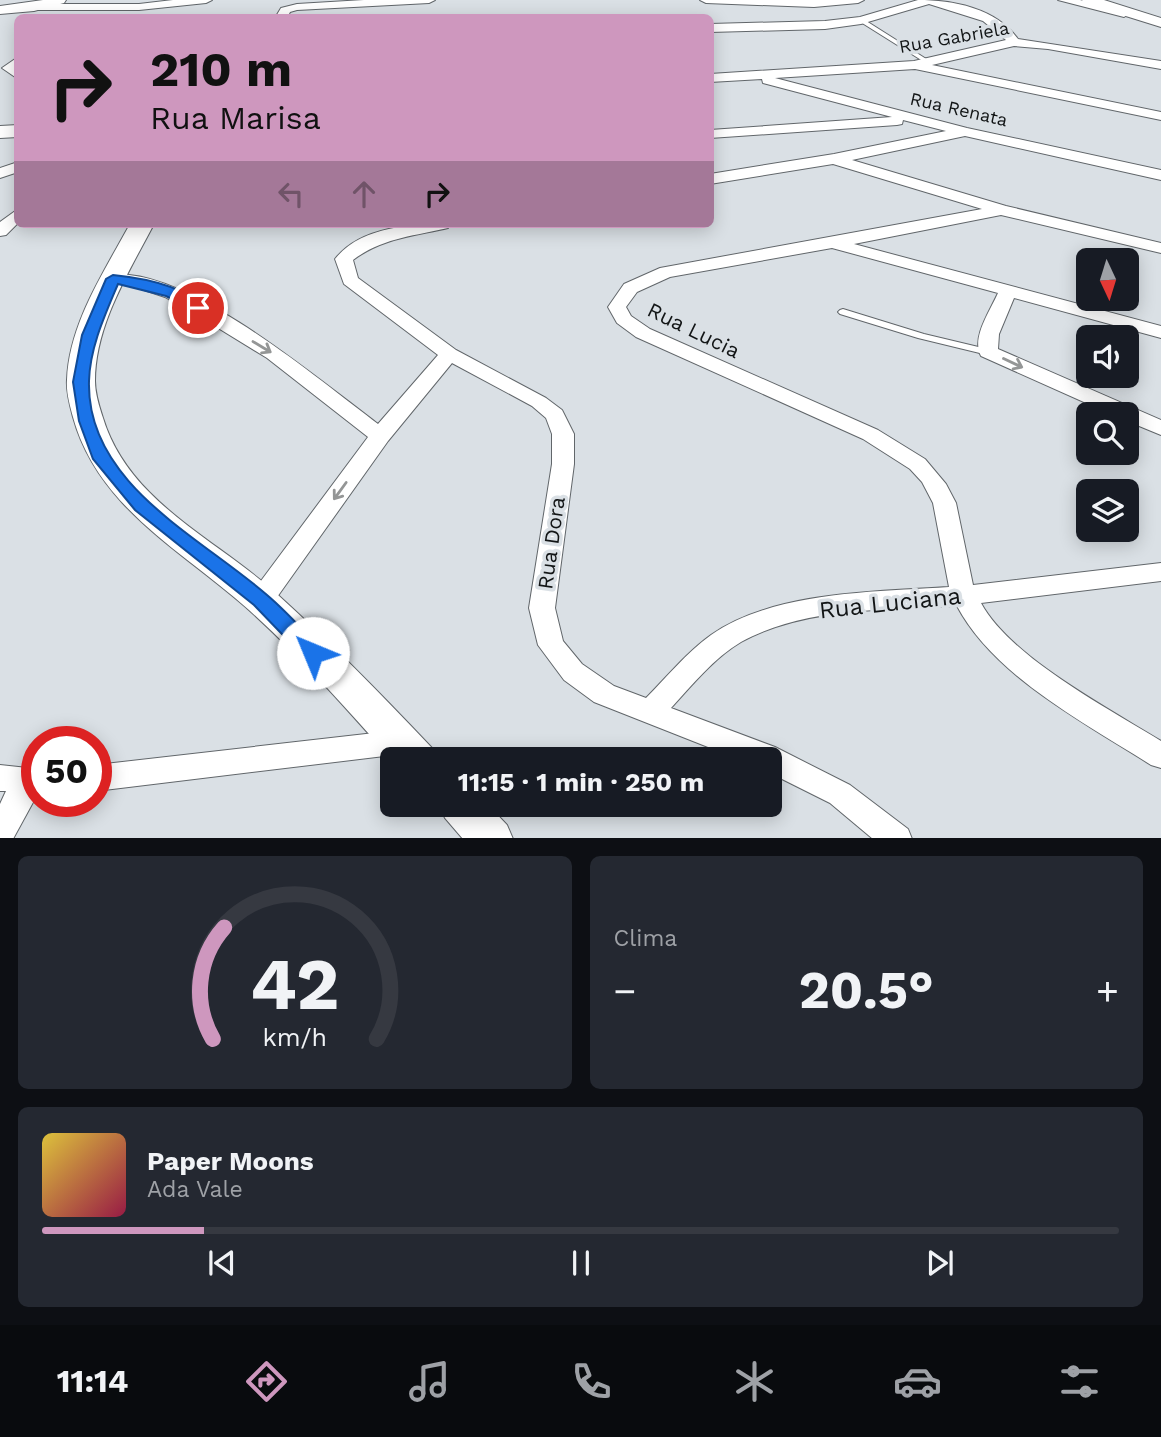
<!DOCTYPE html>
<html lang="pt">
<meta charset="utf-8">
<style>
body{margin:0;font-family:"Work Sans",sans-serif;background:#242831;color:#f1f3f6;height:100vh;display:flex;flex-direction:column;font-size:26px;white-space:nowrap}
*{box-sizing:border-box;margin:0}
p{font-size:23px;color:#9ea1a6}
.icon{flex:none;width:38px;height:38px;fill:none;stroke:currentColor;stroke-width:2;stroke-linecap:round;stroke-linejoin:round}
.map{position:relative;height:838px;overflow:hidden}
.panel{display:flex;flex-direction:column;gap:18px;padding:18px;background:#0d0f14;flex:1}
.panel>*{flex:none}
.hud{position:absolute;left:14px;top:14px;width:700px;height:214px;border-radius:10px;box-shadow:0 4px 18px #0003;background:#ce97be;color:#111;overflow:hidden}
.needle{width:46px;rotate:176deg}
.buttons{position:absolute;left:1076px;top:248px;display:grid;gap:14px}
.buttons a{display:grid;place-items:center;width:63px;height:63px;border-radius:10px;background:#171b24;box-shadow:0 4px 18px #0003;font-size:35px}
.speed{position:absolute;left:21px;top:726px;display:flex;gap:14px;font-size:35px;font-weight:700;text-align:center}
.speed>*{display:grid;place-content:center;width:91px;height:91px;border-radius:50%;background:#171b24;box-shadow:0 4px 18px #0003;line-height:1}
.speed .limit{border:10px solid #d22;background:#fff;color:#111}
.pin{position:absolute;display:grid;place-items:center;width:60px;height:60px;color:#fff;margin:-30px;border:4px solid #fff;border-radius:50%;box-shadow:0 2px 7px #0007}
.me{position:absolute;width:77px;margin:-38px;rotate:315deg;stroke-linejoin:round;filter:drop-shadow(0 0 5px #0008)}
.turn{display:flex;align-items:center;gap:24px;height:147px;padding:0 21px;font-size:32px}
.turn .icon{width:91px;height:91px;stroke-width:2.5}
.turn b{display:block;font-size:49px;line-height:60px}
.lanes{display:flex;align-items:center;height:66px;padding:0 21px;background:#0003;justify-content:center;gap:35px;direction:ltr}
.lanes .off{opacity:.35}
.big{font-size:52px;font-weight:700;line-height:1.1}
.panel .card{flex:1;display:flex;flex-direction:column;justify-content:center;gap:10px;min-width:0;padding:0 24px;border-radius:10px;background:#242831}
.panel .dial{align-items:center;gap:0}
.dial svg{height:182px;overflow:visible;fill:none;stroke:#363941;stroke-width:7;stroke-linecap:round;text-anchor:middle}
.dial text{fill:#f1f3f6;stroke:none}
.song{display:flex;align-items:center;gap:21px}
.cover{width:84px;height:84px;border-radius:10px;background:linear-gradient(135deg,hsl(50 70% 55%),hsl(340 70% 35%))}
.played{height:7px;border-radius:4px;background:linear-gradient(90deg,#ce97be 15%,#363941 15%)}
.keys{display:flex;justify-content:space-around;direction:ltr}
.heat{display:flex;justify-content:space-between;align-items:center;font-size:38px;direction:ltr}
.panel .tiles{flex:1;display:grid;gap:18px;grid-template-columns:1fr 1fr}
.card:last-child{grid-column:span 2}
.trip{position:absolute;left:380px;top:747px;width:402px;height:70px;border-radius:10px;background:#171b24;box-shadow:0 4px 18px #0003;font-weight:700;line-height:70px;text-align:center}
.tabs{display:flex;height:112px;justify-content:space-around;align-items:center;background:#090b0e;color:#9ea1a6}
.tabs .icon{width:49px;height:49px}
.tabs .current{color:#ce97be}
.tabs b{font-size:32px;color:#f1f3f6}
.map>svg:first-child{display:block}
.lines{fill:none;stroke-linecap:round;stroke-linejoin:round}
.service-casing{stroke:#61666a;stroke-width:2}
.minor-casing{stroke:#61666a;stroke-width:2}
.tertiary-casing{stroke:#61666a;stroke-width:2}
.secondary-casing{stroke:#61666a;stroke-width:2}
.service{fill:#fff;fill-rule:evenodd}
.minor{fill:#fff;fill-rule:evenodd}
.tertiary{fill:#fff;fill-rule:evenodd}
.secondary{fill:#fff;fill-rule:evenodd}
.oneway{stroke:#949696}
.route{fill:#1a73e8;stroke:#114b97;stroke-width:2}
.labels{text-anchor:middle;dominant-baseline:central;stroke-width:7;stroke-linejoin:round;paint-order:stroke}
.far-street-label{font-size:18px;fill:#121516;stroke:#dae0e5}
.street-label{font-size:21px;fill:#121516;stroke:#dae0e5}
.near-street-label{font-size:24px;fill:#121516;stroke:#dae0e5}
</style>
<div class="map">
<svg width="1161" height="839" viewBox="0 0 1161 839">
<rect width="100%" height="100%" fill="#dae0e5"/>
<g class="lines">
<defs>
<path id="service" d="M859,19H863L931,62L926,63L859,21Z
M843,309L924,334L991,350L993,352L988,355L918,338L840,314L838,312L840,310Z"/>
<path id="minor" d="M173,0H212L206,3L139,10H34L28,7L34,4H139Z
M364,0H435L429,3L297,10L290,12L287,18H275L281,8L297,4Z
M700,0H864L858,3L814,7L706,3Z
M918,0C953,0 996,8 1018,39L1161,61V69L1048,49L1014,46L932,65L1161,112V120L915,69L775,78L967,128L1161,170V180L965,136L852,160L1006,206L1161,243V253L1001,215L854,244L1161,326V338L1014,298L999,334L998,349L1161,420V435L1127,421V415H1113L981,356C971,338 990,311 998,293L832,248L670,277L637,292L626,307L631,316L650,329L878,430L925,459L946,484L956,503L973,585L1161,563V581L981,603C1010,657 1109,709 1161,741V768L1151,765C1085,723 994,676 957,606C887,610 804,607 741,642C714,658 692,685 671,708L775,747L850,785L908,829L912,839H873L830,803L770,773V760H741L594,702L564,680L538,645L529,608L552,464V434L546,418L532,406L452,363L388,441L270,607L261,609L252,607L248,600L252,593L368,437L267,358L192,312L165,297L132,286L107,283L104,279C111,271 119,274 129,275C203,282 318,379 378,424L438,355L344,284L335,259C361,226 412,224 450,224L448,228C414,236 382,238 353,260L358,278L456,350L546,398L562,410L574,434V464L555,608L563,641L582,664L614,686L646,698C667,677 686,653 711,635C774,591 875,592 949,587L933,503L922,482L910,469L863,439L636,337L617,323L608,307L624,284L660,268L982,209L833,164L710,184V174L834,154L946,131L903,120L902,124L897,125L710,138V130L892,117L763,83L762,79L710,82V74L914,61L1006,40L983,21L929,4L861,24L825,29L710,32V24L825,21L860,17Z
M1058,0H1080L1130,13L1124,17Z
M18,57V79L2,68Z
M18,162V172L0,178V168Z
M18,209V223L6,235L0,236V222Z
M401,730L411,733L415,742L411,751L401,754L96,791V765Z
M0,765L37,769V795L13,839H0V804L6,791H0Z"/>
<path id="tertiary" d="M43,0H66L64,3L34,11L0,14V6Z
M1082,0H1104L1161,18V27L1084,3Z"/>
<path id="secondary" d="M18,125V137L0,138V126Z
M130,224H154C129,272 95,325 95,381C95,393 99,406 103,418C129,503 217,539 278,595C332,644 382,695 432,748L438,760H392C346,708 300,656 249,610C183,551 98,508 73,417C70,406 66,392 67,380C69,324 104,272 130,224Z
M439,805H488L507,825L513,839H463L445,818Z"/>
</defs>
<!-- service casing -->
<use href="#service" class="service-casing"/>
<!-- minor casing -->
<use href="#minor" class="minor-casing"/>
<!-- tertiary casing -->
<use href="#tertiary" class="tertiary-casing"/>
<!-- secondary casing -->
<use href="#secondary" class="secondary-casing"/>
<!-- service -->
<use href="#service" class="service"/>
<!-- minor -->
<use href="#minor" class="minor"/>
<!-- tertiary -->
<use href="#tertiary" class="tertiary"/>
<!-- secondary -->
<use href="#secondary" class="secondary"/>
</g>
<!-- one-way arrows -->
<defs><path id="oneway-shaft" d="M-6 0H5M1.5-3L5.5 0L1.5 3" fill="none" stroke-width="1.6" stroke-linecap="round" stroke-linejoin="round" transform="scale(1.75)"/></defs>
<g class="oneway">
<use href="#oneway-shaft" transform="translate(262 347) rotate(31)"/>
<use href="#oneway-shaft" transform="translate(1013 363) rotate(25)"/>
<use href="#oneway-shaft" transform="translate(340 491) rotate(126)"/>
</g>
<!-- route -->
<path class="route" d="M113,275C143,278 184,286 205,308L198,313L194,311L166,296L118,284C105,315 90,347 89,381C86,484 201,537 267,595C286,611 303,630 320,648L323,653L320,659L313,661L306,659L254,605L135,510L93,459L79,421L73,382L82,335L106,279Z"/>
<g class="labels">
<!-- far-street labels -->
<g class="far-street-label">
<text transform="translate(954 37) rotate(-10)">Rua Gabriela</text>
<text transform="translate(959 109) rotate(13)">Rua Renata</text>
</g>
<!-- street labels -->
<g class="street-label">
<text transform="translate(694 330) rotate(26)">Rua Lucia</text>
<text transform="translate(551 543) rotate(-82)">Rua Dora</text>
</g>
<!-- near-street labels -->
<g class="near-street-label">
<text transform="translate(890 603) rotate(-6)">Rua Luciana</text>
</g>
</g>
</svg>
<div class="buttons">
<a><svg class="needle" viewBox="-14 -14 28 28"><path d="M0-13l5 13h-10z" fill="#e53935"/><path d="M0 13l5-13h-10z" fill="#9ea1a6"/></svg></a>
<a><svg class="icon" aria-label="sound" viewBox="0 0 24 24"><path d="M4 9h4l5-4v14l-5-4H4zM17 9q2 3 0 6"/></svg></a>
<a><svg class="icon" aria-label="search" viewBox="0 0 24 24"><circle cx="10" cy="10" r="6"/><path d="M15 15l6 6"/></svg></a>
<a><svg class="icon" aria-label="layers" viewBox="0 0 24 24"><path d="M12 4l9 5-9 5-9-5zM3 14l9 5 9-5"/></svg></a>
</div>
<div class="speed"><div class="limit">50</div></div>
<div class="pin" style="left:198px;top:308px;background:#d93025"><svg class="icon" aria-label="arrive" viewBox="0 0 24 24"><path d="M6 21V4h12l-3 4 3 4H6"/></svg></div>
<svg class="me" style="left:313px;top:653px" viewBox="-20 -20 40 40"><circle r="19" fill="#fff"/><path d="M0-13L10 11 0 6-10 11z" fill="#1a73e8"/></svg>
<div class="trip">11:15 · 1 min · 250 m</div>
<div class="hud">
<div class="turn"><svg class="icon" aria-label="right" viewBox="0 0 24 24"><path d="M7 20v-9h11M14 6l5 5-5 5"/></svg><div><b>210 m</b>Rua Marisa</div></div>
<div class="lanes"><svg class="icon off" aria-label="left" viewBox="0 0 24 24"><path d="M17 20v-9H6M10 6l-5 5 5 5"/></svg><svg class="icon off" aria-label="ahead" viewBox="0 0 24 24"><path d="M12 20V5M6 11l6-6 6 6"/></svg><svg class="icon" aria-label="right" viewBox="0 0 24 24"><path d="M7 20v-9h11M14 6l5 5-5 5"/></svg></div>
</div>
</div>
<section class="panel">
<div class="tiles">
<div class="card dial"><svg viewBox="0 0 100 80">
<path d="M14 69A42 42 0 1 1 86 69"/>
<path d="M14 69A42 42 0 0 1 19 20" stroke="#ce97be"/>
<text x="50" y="56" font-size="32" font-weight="700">42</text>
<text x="50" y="72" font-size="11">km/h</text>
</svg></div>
<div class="card"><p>Clima</p>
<div class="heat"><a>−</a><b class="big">20.5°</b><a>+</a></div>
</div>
<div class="card">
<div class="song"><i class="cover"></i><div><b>Paper Moons</b><p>Ada Vale</p></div></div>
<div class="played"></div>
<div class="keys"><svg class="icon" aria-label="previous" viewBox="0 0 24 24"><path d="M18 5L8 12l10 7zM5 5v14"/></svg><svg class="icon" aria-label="pause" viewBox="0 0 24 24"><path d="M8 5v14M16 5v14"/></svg><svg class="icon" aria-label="next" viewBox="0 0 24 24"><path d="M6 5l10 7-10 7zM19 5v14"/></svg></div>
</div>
</div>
</section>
<nav class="tabs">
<b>11:14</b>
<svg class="icon current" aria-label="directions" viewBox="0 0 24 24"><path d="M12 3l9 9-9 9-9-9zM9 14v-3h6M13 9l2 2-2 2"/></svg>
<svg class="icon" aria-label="music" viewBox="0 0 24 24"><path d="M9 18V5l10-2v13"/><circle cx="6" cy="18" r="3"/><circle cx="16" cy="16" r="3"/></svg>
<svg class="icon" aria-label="phone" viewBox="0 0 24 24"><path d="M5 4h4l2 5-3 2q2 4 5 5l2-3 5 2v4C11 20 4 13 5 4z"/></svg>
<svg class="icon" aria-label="climate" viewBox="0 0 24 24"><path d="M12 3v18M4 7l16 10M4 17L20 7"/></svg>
<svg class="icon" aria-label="car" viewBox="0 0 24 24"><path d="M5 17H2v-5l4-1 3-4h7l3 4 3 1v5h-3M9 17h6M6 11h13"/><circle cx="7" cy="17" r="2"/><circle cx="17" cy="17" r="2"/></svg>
<svg class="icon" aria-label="filters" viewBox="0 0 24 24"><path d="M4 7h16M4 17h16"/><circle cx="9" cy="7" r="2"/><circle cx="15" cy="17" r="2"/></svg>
</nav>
